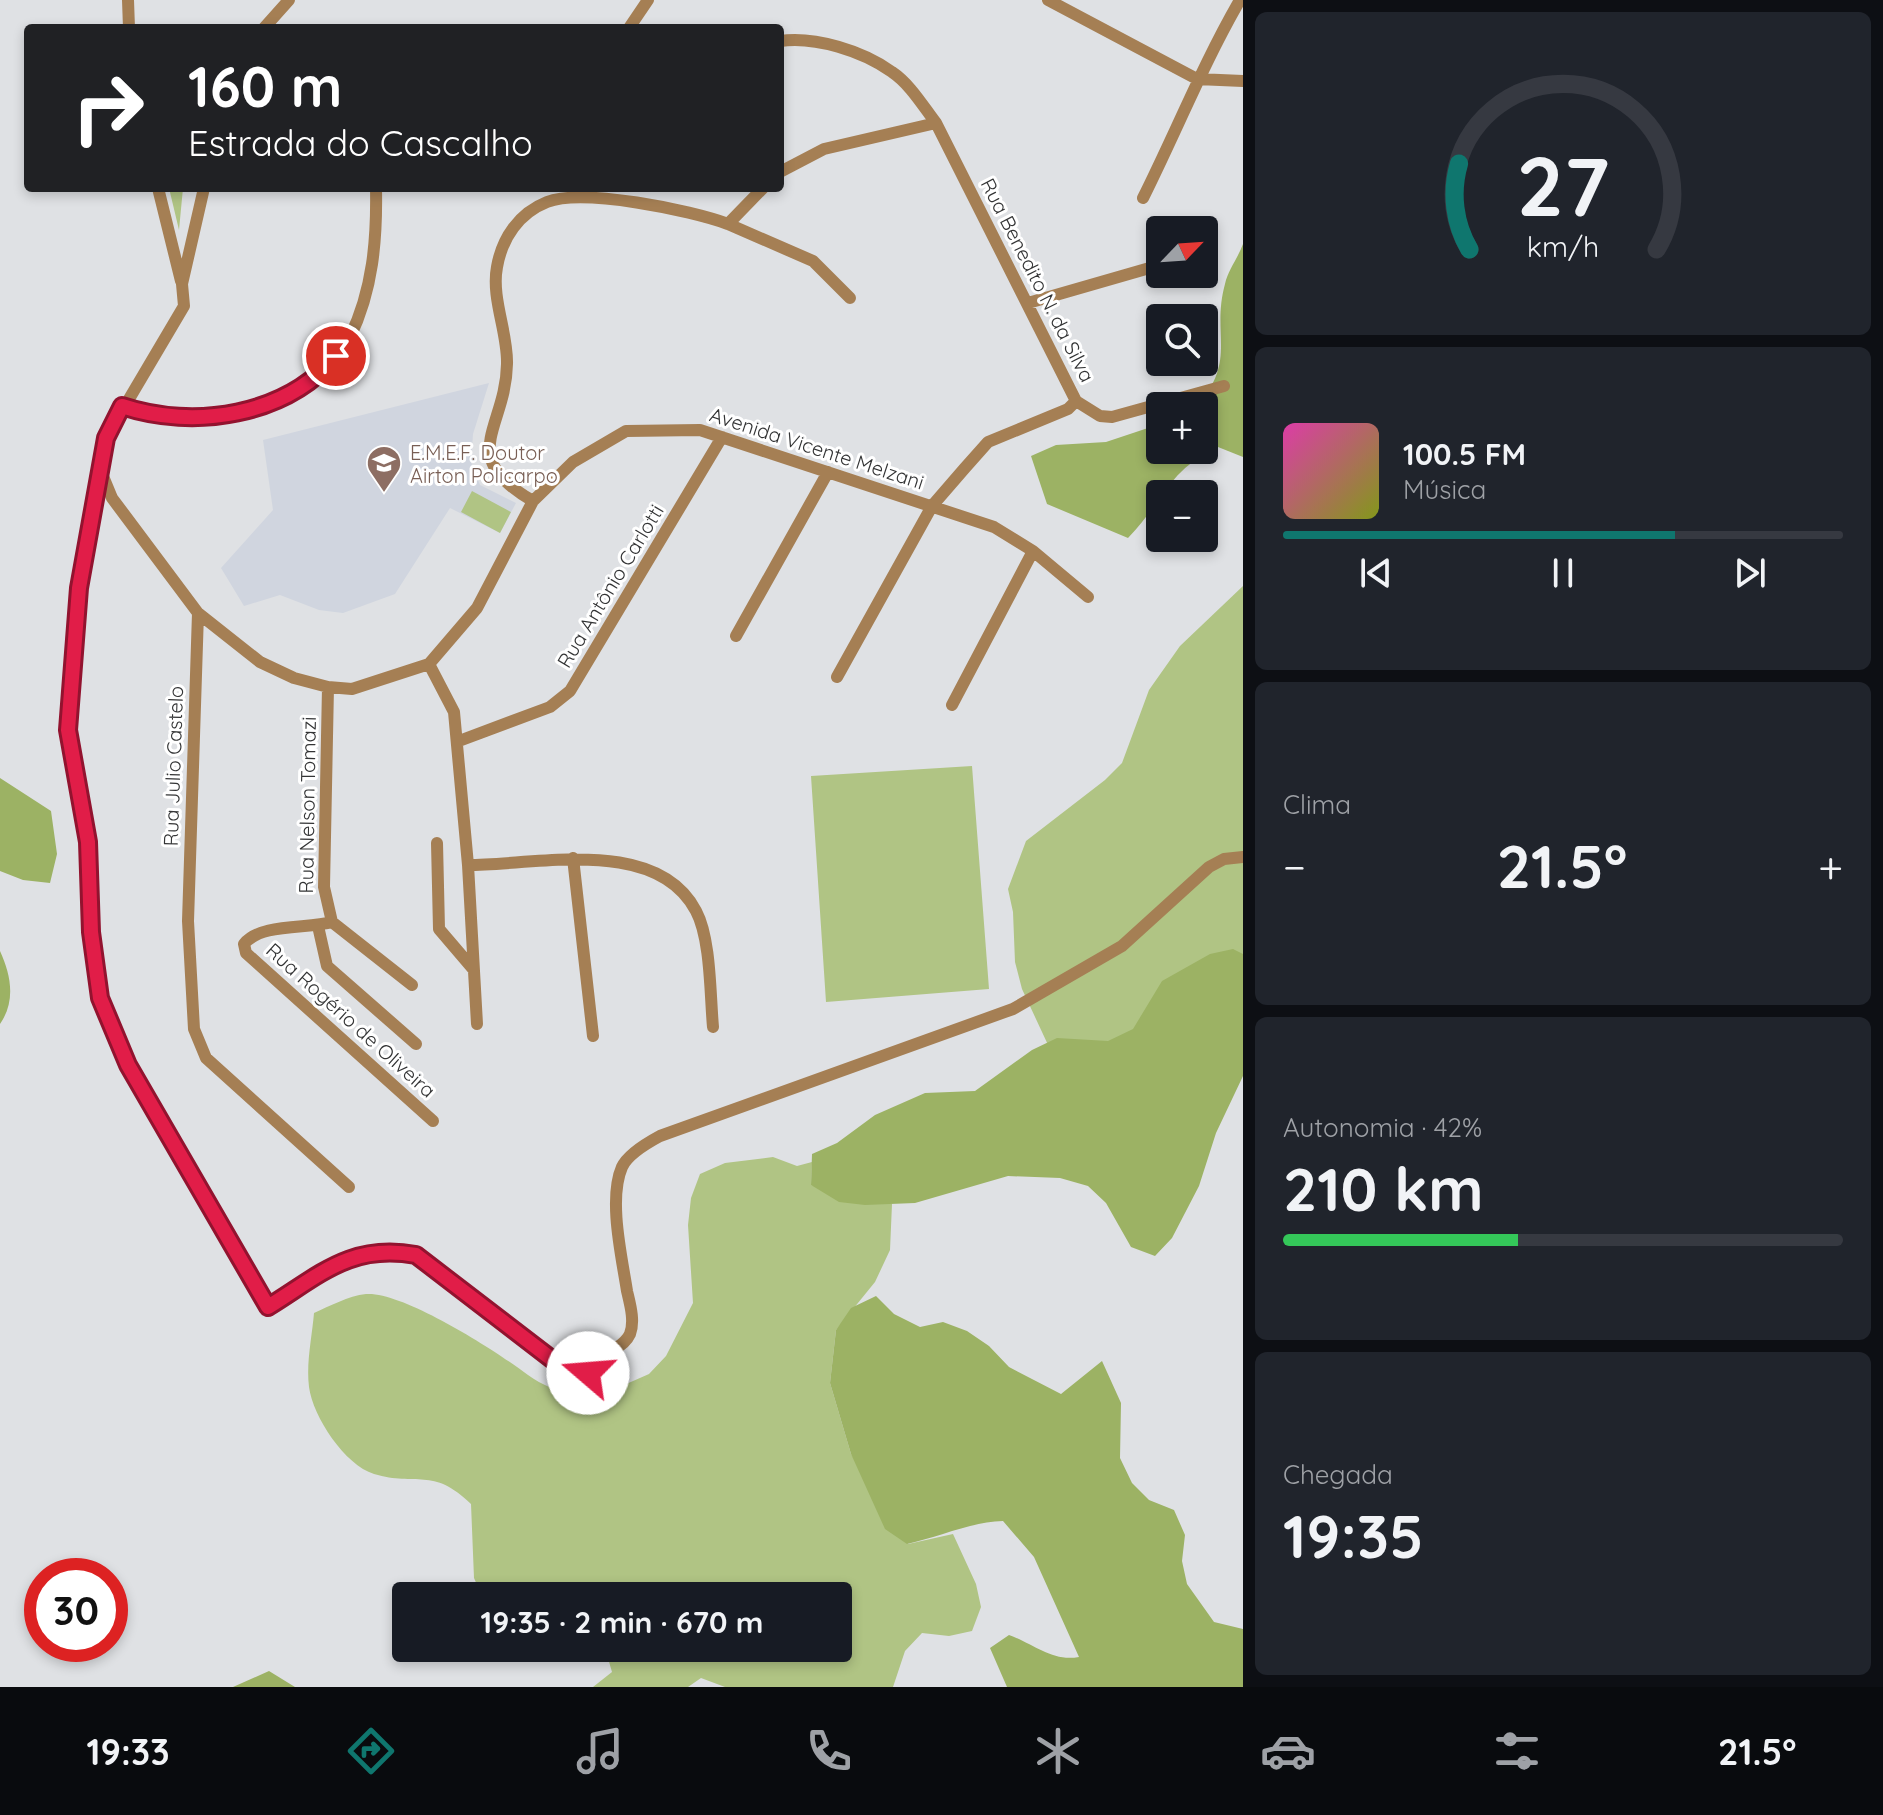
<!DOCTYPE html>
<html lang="pt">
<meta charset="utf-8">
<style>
body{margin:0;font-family:Quicksand,sans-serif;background:#20242c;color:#f1f3f6;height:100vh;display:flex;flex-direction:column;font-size:30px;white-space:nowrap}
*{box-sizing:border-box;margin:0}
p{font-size:26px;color:#9ea1a6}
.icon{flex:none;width:44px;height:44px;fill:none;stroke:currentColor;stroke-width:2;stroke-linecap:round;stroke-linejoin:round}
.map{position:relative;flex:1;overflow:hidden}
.drawer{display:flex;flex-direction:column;gap:12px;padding:12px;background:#0d0f14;width:640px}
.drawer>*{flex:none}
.top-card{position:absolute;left:24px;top:24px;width:760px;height:168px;border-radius:8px;box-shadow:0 4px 12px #0003;background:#202124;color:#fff;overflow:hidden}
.needle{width:52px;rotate:65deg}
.controls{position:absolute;left:1146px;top:216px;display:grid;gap:16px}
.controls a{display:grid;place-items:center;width:72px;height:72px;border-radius:8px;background:#171b24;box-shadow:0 4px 12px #0003;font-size:40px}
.speed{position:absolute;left:24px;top:1558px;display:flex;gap:16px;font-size:40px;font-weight:700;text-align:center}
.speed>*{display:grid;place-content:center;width:104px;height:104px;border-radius:50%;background:#171b24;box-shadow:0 4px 12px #0003;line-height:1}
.speed .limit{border:12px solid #d22;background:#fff;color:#111}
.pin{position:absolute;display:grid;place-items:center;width:68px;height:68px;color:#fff;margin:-34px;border:4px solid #fff;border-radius:50%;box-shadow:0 2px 8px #0007}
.me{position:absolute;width:88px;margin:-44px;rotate:288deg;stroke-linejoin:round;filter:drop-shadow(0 0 6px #0008)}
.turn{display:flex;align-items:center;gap:28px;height:168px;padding:0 32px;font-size:36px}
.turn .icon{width:104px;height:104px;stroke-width:2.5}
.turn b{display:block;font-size:56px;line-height:68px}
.big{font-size:60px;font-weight:700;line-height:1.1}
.drawer .card{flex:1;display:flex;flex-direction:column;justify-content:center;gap:12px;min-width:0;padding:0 28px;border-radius:12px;background:#20242c}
.drawer .dial{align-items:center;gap:0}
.dial svg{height:208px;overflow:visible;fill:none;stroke:#363941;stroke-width:7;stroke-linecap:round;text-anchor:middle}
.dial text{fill:#f1f3f6;stroke:none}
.song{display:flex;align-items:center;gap:24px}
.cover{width:96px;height:96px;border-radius:12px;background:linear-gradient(135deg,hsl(320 70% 55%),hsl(70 70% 35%))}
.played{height:8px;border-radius:4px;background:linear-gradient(90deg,#0f766e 70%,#363941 70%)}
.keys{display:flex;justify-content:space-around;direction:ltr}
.heat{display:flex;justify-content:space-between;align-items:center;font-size:44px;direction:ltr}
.charge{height:12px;border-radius:6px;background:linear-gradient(90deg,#34c759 42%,#363941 0)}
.trip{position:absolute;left:392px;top:1582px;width:460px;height:80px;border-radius:8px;background:#171b24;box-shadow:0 4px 12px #0003;font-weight:700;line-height:80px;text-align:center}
.dock{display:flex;height:128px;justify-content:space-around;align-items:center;background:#090b0e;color:#9ea1a6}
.dock .icon{width:56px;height:56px}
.dock .selected{color:#0f766e}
.dock b{font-size:36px;color:#f1f3f6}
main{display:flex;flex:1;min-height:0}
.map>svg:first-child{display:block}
.built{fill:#d0d5df}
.green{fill:#b0c484}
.forest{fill:#9cb264}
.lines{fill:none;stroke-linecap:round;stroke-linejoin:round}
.minor{stroke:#a57f54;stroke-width:12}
.route-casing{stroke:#92132f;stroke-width:20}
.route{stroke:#e11d48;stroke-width:14}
.labels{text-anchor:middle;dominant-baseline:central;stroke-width:6;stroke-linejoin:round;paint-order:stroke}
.street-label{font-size:20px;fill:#333435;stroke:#fff}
.education-label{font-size:20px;fill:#785e54;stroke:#fff;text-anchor:start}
</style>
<main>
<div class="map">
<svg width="1243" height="1687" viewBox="0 0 1243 1687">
<rect width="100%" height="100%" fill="#dfe1e4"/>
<!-- built -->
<path class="built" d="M489,383L473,434L471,462L480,485L516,503L500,533L450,508L395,594L343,613L319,610L280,595L244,606L221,568L273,510L263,440Z"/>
<!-- green -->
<path class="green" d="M169,188H183L179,230Z
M472,491L511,512L500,533L461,512Z
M1243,586V959L1133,1034L1108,1046L1049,1047L1022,989L1015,962L1013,912L1008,889L1026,841L1105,780L1122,763L1149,690L1180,646Z
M972,766L989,989L826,1002L811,776Z
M773,1157L797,1166L812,1162L811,1185L892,1204L890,1250L875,1282L836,1330L830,1383L851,1454L908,1544L953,1534L976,1584L981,1607L972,1631L949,1636L922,1633L905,1651L893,1687H725L701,1678L688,1687H593L612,1672L605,1648H838V1596H482L474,1578L471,1504C432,1466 417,1487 374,1474C345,1465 313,1417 309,1387C306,1363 312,1337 314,1313C330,1306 348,1296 366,1294C403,1291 498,1352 528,1375C541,1385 561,1391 576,1401L599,1396L649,1374L666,1356L693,1303L688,1225L691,1198L700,1174L725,1163Z"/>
<!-- forest -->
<path class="forest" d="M1243,244V457L1218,447C1168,470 1163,502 1128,538L1047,504L1031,456L1056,445L1106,442L1160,424V450H1204V406H1196C1238,362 1211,334 1225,284C1228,270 1238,258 1243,244Z
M0,778L51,811L57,854L50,883L23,880L0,871Z
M1233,949L1243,954V1076L1216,1133L1199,1186L1172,1238L1155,1256L1131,1247L1106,1203L1088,1186L1060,1178L1008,1176L915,1203L865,1205L839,1202L811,1185L812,1154L837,1143L875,1115L925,1093L975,1091L1032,1050L1057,1038L1108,1041L1133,1029L1162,981L1210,954Z
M0,951C11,975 16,1001 0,1024Z
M876,1296L894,1314L920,1327L943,1322L967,1331L989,1346L1009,1367L1061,1394L1102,1361L1121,1403L1120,1458L1132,1483L1149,1500L1174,1510L1185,1535L1182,1561L1187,1584L1214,1622L1243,1629V1687H1007L990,1648L1009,1635C1034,1644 1052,1662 1079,1657L1034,1557L1003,1521C971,1522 939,1537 907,1544L885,1529L851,1454L830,1383L836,1330L851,1308Z
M269,1671L295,1687H233Z"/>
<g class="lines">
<!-- minor -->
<path class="minor" d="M128,0L129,28
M1048,0L1197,79L1243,81
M264,28L289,0
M629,28L648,0
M780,41C815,36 863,51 892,72C910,84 923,106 936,123L1076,401L1100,416L1112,417L1224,386
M780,172L824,149L936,123
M158,188L181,281
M204,188L182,284L184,306L106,438L79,588L68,730L88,842L91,932L100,998L128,1065L268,1307C319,1276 353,1244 416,1255L571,1374L578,1377C591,1371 597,1362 608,1354C616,1347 625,1345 630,1334C635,1321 630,1304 627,1291C622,1258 608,1199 622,1167C628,1154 647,1143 660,1136L1013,1009L1122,946L1209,867L1224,859L1243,857
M1143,198C1176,132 1203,64 1240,0
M728,224L813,261L850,298
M1204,252L1207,251
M1028,303L1160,265
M122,406C196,431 312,415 350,337C373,290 377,239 376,188
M100,469L112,498L198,613L260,662L294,678L328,687L352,689L429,664L477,608L533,501L573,462L626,431L700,430L994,527L1033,551L1088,597
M533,501C455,456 506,429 507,364C508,333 491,298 497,267C502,238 519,213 547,202C583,188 690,210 728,224L763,188
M198,613L188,921L194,1029L206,1058L349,1187
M736,636L828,472
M429,664L454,712L468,865C537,865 657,836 696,911C711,939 710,995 713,1027
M837,677L932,506L964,469L988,442L1068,409L1076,401
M328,687L324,887L332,922
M952,705L1033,551
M459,741L550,707L570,691L722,437
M437,843L439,929L474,970
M573,858L593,1036
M468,865L477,1024
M332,922C307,929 261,923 244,944L246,953L433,1121
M332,922L412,985
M318,926L327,966L416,1044"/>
</g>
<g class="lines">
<defs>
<path id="route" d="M336,356C286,416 194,430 122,406L106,438L79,588L68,730L88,842L91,932L100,998L128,1065L268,1307C320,1275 351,1243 416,1255L571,1374L578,1377L588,1373"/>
</defs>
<!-- route casing -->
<use href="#route" class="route-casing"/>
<!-- route -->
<use href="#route" class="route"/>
</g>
<!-- icons -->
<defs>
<symbol id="school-pin" viewBox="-11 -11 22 30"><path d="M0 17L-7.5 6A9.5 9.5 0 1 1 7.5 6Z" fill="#8d6e63" stroke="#fff"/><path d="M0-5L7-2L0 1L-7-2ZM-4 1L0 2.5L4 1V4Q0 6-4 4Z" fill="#fff"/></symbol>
</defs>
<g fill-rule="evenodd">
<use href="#school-pin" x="364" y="443" width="40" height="54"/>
</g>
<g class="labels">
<!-- street labels -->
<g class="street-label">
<text transform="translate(1038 280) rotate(63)">Rua Benedito N. da Silva</text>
<text transform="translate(817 448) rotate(18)">Avenida Vicente Melzani</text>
<text transform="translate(610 586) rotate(-59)">Rua Antônio Carlotti</text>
<text transform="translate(173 766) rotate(-88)">Rua Julio Castelo</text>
<text transform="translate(307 805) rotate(-89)">Rua Nelson Tomazi</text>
<text transform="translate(351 1020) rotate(42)">Rua Rogério de Oliveira</text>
</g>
<!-- education labels -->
<g class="education-label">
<text x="410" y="452">E.M.E.F. Doutor<tspan x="410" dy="23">Airton Policarpo</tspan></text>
</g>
</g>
</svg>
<div class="controls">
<a><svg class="needle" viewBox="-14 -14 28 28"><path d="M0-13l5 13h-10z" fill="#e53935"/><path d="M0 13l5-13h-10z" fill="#9ea1a6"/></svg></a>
<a><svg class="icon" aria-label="search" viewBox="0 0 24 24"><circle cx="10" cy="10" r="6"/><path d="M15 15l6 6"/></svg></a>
<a>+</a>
<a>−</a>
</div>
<div class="speed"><div class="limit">30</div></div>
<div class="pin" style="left:336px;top:356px;background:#d93025"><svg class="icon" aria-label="arrive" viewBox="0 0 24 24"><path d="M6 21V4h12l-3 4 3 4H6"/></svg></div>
<svg class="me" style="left:588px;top:1373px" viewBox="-20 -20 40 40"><circle r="19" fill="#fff"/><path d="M0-13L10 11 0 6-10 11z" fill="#e11d48"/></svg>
<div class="trip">19:35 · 2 min · 670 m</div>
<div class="top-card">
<div class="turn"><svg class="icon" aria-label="right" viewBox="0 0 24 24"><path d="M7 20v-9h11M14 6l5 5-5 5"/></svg><div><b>160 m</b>Estrada do Cascalho</div></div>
</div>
</div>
<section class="drawer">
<div class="card dial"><svg viewBox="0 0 100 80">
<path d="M14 69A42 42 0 1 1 86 69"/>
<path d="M14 69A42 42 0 0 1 10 36" stroke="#0f766e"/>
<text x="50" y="56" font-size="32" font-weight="700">27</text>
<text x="50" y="72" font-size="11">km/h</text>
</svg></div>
<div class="card">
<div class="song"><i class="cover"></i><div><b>100.5 FM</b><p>Música</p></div></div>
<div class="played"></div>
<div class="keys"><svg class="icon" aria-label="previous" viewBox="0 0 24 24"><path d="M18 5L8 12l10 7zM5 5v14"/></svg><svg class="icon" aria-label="pause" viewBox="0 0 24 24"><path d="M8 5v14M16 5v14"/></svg><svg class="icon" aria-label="next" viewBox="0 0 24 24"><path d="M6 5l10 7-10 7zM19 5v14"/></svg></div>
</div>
<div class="card"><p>Clima</p>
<div class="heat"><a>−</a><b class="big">21.5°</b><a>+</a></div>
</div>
<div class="card"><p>Autonomia · 42%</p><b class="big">210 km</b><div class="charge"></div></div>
<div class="card"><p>Chegada</p><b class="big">19:35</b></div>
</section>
</main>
<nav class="dock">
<b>19:33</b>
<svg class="icon selected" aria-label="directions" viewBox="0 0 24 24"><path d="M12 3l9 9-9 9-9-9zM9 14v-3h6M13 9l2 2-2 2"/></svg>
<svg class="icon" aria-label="music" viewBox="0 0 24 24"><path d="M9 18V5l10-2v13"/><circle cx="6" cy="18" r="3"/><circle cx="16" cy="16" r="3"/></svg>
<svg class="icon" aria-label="phone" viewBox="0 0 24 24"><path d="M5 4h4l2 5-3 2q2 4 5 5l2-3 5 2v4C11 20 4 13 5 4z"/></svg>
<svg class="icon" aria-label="climate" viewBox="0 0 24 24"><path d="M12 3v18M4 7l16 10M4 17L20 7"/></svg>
<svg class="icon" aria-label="car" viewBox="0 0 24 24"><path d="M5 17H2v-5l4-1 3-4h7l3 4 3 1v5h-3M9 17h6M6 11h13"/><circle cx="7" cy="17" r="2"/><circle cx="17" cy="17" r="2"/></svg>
<svg class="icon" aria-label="filters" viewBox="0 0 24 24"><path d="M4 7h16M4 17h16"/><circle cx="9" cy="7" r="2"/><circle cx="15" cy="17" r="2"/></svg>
<b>21.5°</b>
</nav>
